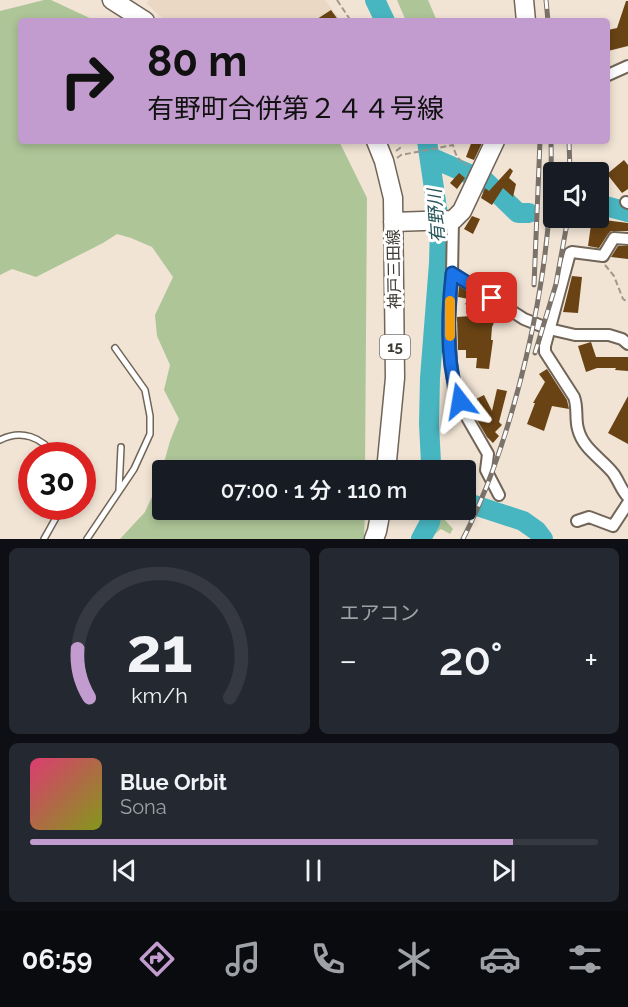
<!DOCTYPE html>
<html lang="ja">
<meta charset="utf-8">
<style>
body{margin:0;font-family:Raleway,"Noto Sans JP",sans-serif;background:#242831;color:#f1f3f6;height:100vh;display:flex;flex-direction:column;font-size:22px;white-space:nowrap}
*{box-sizing:border-box;margin:0}
p{font-size:20px;color:#9ea1a6}
.icon{flex:none;width:33px;height:33px;fill:none;stroke:currentColor;stroke-width:2;stroke-linecap:round;stroke-linejoin:round}
.map{position:relative;height:539px;overflow:hidden}
.side{display:flex;flex-direction:column;gap:9px;padding:9px;background:#0d0f14;flex:1}
.side>*{flex:none}
.banner{position:absolute;left:18px;top:18px;width:592px;height:126px;border-radius:6px;box-shadow:0 3px 9px #0003;background:#c29cce;color:#111;overflow:hidden}
.buttons{position:absolute;left:543px;top:162px;display:grid;gap:12px}
.buttons a{display:grid;place-items:center;width:66px;height:66px;border-radius:6px;background:#171b24;box-shadow:0 3px 9px #0003;font-size:30px}
.speed{position:absolute;left:18px;top:442px;display:flex;gap:12px;font-size:30px;font-weight:700;text-align:center}
.speed>*{display:grid;place-content:center;width:78px;height:78px;border-radius:50%;background:#171b24;box-shadow:0 3px 9px #0003;line-height:1}
.speed .limit{border:9px solid #d22;background:#fff;color:#111}
.pin{position:absolute;display:grid;place-items:center;width:51px;height:51px;color:#fff;margin:-26px;border-radius:12px;box-shadow:0 3px 9px #0006}
.me{position:absolute;width:66px;margin:-33px;rotate:346deg;stroke-linejoin:round;filter:drop-shadow(0 0 4px #0008)}
.turn{display:flex;align-items:center;gap:21px;height:126px;padding:0 30px;font-size:27px}
.turn .icon{width:78px;height:78px;stroke-width:2.5}
.turn b{display:block;font-size:42px;line-height:51px}
.big{font-size:45px;font-weight:600;line-height:1.1}
.side .widget{flex:1;display:flex;flex-direction:column;justify-content:center;gap:9px;min-width:0;padding:0 21px;border-radius:9px;background:#242831}
.side .dial{align-items:center;gap:0}
.dial svg{height:156px;overflow:visible;fill:none;stroke:#363941;stroke-width:7;stroke-linecap:round;text-anchor:middle}
.dial text{fill:#f1f3f6;stroke:none}
.song{display:flex;align-items:center;gap:18px}
.cover{width:72px;height:72px;border-radius:9px;background:linear-gradient(135deg,hsl(340 70% 55%),hsl(70 70% 35%))}
.played{height:6px;border-radius:3px;background:linear-gradient(90deg,#c29cce 85%,#363941 85%)}
.keys{display:flex;justify-content:space-around;direction:ltr}
.heat{display:flex;justify-content:space-between;align-items:center;font-size:33px;direction:ltr}
.side .tiles{flex:1;display:grid;gap:9px;grid-template-columns:1fr 1fr}
.widget:last-child{grid-column:span 2}
.trip{position:absolute;left:152px;top:460px;width:324px;height:60px;border-radius:6px;background:#171b24;box-shadow:0 3px 9px #0003;font-weight:600;line-height:60px;text-align:center}
.tabs{display:flex;height:96px;justify-content:space-around;align-items:center;background:#090b0e;color:#9ea1a6}
.tabs .icon{width:42px;height:42px}
.tabs .on{color:#c29cce}
.tabs b{font-size:27px;color:#f1f3f6}
.map>svg:first-child{display:block}
.built{fill:#ead8c4}
.green{fill:#aec598}
.lines{fill:none;stroke-linecap:round;stroke-linejoin:round}
.river{stroke:#48b6c1;stroke-width:20}
.building{fill:#694314}
.lane-casing{stroke:#716558;stroke-width:8}
.street-casing{stroke:#716558;stroke-width:14}
.primary-casing{stroke:#716558;stroke-width:21}
.path{stroke:#a1978d;stroke-width:2;stroke-dasharray:6 3;stroke-linecap:butt}
.lane{stroke:#fff;stroke-width:5}
.street{stroke:#fff;stroke-width:10}
.primary{stroke:#fff;stroke-width:18}
.rail-casing{stroke:#7b736a;stroke-width:5}
.rail{stroke:#fff;stroke-width:3;stroke-dasharray:9;stroke-linecap:butt}
.route-casing{stroke:#114b97;stroke-width:15}
.route{stroke:#1a73e8;stroke-width:10}
.slow{stroke:#f59e0b;stroke-width:10}
.labels{text-anchor:middle;dominant-baseline:central;stroke-width:6;stroke-linejoin:round;paint-order:stroke}
.shield{fill:#fff;stroke:#787470;stroke-width:1.5}
.shield-label{font-size:15px;font-weight:bold;fill:#3e3833}
.street-label{font-size:16px;fill:#3e3833;stroke:#fff}
.water-label{font-size:18px;font-style:italic;fill:#26555a;stroke:#fff}
</style>
<div class="map">
<svg width="628" height="539" viewBox="0 0 628 539">
<rect width="100%" height="100%" fill="#f1e4d5"/>
<!-- built -->
<path class="built" d="M149,0H325L341,21H171L161,17L146,3Z"/>
<!-- green -->
<path class="green" d="M44,0H51L96,21H21V141H339L367,198L365,471H162V510H365L364,539H120L145,512L158,484L170,441L179,419L164,390L170,365L157,336L155,315L173,277L152,247L131,238L117,234L103,243L36,277L12,269L0,275V11Z
M397,0H428L437,21H406Z
M426,514L444,519L453,529L450,534L441,529L429,539H414Z"/>
<g class="lines">
<!-- river -->
<path class="river" d="M375,0L385,21
M427,141L440,229L439,263L430,378L429,424L431,463L432,471
M430,157L485,181L518,213H529
M598,204L628,212
M465,502L523,521L537,531L543,539
M421,539L430,522L432,510"/>
</g>
<!-- building -->
<path class="building" d="M626,1H628V46L608,51V30L617,28Z
M331,10L339,21H314Z
M472,141H483L474,160L466,157Z
M624,160L628,165V189L622,193L607,174Z
M510,168L513,171L509,178L516,184L513,197L503,188L492,205L481,198L485,188L489,191Z
M459,173L465,178L457,189L450,183Z
M472,216L480,219L473,234L464,229Z
M592,218H604V220L628,223V231H611L608,234L599,248L588,246Z
M618,246H628V259L611,257Z
M572,276L582,277L578,313L563,312Z
M459,286L499,312L492,327L491,340H493L489,369L476,368L477,358H466V350H458L457,317L483,315L465,304L469,299L458,297Z
M591,342L596,357H628V371L615,370L616,368H597L586,372L578,346Z
M547,369L567,400L569,409L552,406L544,431L527,424L535,403H533L545,382L539,374Z
M497,389L507,391L499,422L502,425L495,432L499,436L493,443L487,437L474,415L476,414L470,402L484,395L492,411Z
M628,396V444L608,433Z"/>
<g class="lines">
<defs>
<path id="lane" d="M0,440C21,429 42,437 55,456
M119,490L121,447
M44,539L62,507
M87,539L134,469L150,434V416L145,390L115,348"/>
<path id="street" d="M608,75L628,66
M626,202L628,203
M453,220L452,273L524,319L549,329L575,335H609L622,339L628,344
M628,239L614,238L603,256L572,252L570,253L545,346V352L574,397C578,407 575,419 578,429C583,449 601,458 613,473C619,481 621,490 628,497
M452,273L449,323L451,362L454,389L465,414L488,454L486,470L499,495
M577,521L589,517L613,526L628,503"/>
<path id="primary" d="M112,0L145,21
M524,0L526,21
M376,141L384,161L393,198L395,378L386,471
M393,222L453,220L462,211L495,141
M374,539L377,531L381,510"/>
</defs>
<!-- lane casing -->
<use href="#lane" class="lane-casing"/>
<!-- street casing -->
<use href="#street" class="street-casing"/>
<!-- primary casing -->
<use href="#primary" class="primary-casing"/>
<!-- path -->
<path class="path" d="M337,0L351,21
M396,151L400,148L399,141
M397,158L401,155L453,145C455,155 459,161 467,165
M605,265L614,276L623,299L628,302"/>
<!-- lane -->
<use href="#lane" class="lane"/>
<!-- street -->
<use href="#street" class="street"/>
<!-- primary -->
<use href="#primary" class="primary"/>
<defs>
<path id="rail" d="M546,0L548,21
M569,141L570,172
M534,285L540,141
M535,353L556,284L568,218
M463,539C492,482 511,421 526,358C543,286 553,216 551,141"/>
</defs>
<!-- rail casing -->
<use href="#rail" class="rail-casing"/>
<!-- rail -->
<use href="#rail" class="rail"/>
</g>
<g class="lines">
<defs>
<path id="route" d="M460,401C445,366 448,310 452,273L492,298"/>
</defs>
<!-- route casing -->
<use href="#route" class="route-casing"/>
<!-- route -->
<use href="#route" class="route"/>
<!-- slow -->
<path class="slow" d="M450,336V301"/>
</g>
<g class="labels">
<!-- shield labels -->
<rect class="shield" x="380" y="335" width="30" height="24" rx="4.5"/>
<g class="shield-label">
<text x="395" y="347">15</text>
</g>
<!-- street labels -->
<g class="street-label">
<text transform="translate(394 269) rotate(-91)">神戸三田線</text>
</g>
<!-- water labels -->
<g class="water-label">
<text transform="translate(436 216) rotate(-94)">有野川</text>
</g>
</g>
</svg>
<div class="buttons">
<a><svg class="icon" aria-label="sound" viewBox="0 0 24 24"><path d="M4 9h4l5-4v14l-5-4H4zM17 9q2 3 0 6"/></svg></a>
</div>
<div class="speed"><div class="limit">30</div></div>
<div class="pin" style="left:492px;top:298px;background:#d93025"><svg class="icon" aria-label="arrive" viewBox="0 0 24 24"><path d="M6 21V4h12l-3 4 3 4H6"/></svg></div>
<svg class="me" style="left:460px;top:401px" viewBox="-20 -20 40 40"><path d="M0-17L14 15 0 8-14 15z" fill="#1a73e8" stroke="#fff" stroke-width="4"/></svg>
<div class="trip">07:00 · 1 分 · 110 m</div>
<div class="banner">
<div class="turn"><svg class="icon" aria-label="right" viewBox="0 0 24 24"><path d="M7 20v-9h11M14 6l5 5-5 5"/></svg><div><b>80 m</b>有野町合併第２４４号線</div></div>
</div>
</div>
<section class="side">
<div class="tiles">
<div class="widget dial"><svg viewBox="0 0 100 80">
<path d="M14 69A42 42 0 1 1 86 69"/>
<path d="M14 69A42 42 0 0 1 8 44" stroke="#c29cce"/>
<text x="50" y="56" font-size="32" font-weight="700">21</text>
<text x="50" y="72" font-size="11">km/h</text>
</svg></div>
<div class="widget"><p>エアコン</p>
<div class="heat"><a>−</a><b class="big">20°</b><a>+</a></div>
</div>
<div class="widget">
<div class="song"><i class="cover"></i><div><b>Blue Orbit</b><p>Sona</p></div></div>
<div class="played"></div>
<div class="keys"><svg class="icon" aria-label="previous" viewBox="0 0 24 24"><path d="M18 5L8 12l10 7zM5 5v14"/></svg><svg class="icon" aria-label="pause" viewBox="0 0 24 24"><path d="M8 5v14M16 5v14"/></svg><svg class="icon" aria-label="next" viewBox="0 0 24 24"><path d="M6 5l10 7-10 7zM19 5v14"/></svg></div>
</div>
</div>
</section>
<nav class="tabs">
<b>06:59</b>
<svg class="icon on" aria-label="directions" viewBox="0 0 24 24"><path d="M12 3l9 9-9 9-9-9zM9 14v-3h6M13 9l2 2-2 2"/></svg>
<svg class="icon" aria-label="music" viewBox="0 0 24 24"><path d="M9 18V5l10-2v13"/><circle cx="6" cy="18" r="3"/><circle cx="16" cy="16" r="3"/></svg>
<svg class="icon" aria-label="phone" viewBox="0 0 24 24"><path d="M5 4h4l2 5-3 2q2 4 5 5l2-3 5 2v4C11 20 4 13 5 4z"/></svg>
<svg class="icon" aria-label="climate" viewBox="0 0 24 24"><path d="M12 3v18M4 7l16 10M4 17L20 7"/></svg>
<svg class="icon" aria-label="car" viewBox="0 0 24 24"><path d="M5 17H2v-5l4-1 3-4h7l3 4 3 1v5h-3M9 17h6M6 11h13"/><circle cx="7" cy="17" r="2"/><circle cx="17" cy="17" r="2"/></svg>
<svg class="icon" aria-label="filters" viewBox="0 0 24 24"><path d="M4 7h16M4 17h16"/><circle cx="9" cy="7" r="2"/><circle cx="15" cy="17" r="2"/></svg>
</nav>
